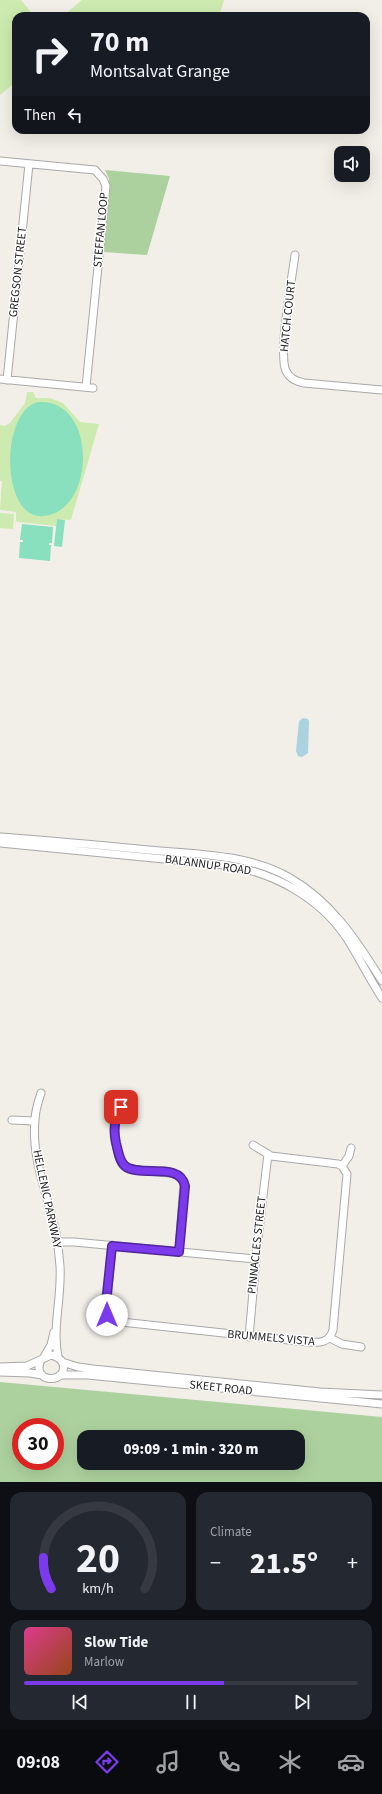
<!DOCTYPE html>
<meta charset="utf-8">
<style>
body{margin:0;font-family:"Source Sans 3",sans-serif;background:#242831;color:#f1f3f6;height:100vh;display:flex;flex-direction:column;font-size:15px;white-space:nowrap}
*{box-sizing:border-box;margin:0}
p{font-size:13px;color:#9ea1a6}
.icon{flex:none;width:22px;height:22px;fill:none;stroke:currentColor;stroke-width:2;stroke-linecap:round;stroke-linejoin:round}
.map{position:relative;height:1482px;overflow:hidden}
.details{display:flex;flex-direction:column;gap:10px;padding:10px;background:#0d0f14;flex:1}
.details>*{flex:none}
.top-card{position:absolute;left:12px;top:12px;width:358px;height:122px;border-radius:12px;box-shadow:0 4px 16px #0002;background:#171b24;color:#f1f3f6;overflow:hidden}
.controls{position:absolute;left:334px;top:146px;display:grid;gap:8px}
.controls a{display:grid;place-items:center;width:36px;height:36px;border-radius:8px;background:#171b24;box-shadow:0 4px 16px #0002;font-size:20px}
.speed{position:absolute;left:12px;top:1418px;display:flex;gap:8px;font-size:20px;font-weight:700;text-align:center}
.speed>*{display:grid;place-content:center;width:52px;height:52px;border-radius:50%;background:#171b24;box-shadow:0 4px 16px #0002;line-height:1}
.speed .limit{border:6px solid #d22;background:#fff;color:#111}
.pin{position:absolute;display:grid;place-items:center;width:34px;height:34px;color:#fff;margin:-17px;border-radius:8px;box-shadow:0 2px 6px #0006}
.me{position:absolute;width:44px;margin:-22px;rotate:0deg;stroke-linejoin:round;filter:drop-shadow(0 0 3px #0008)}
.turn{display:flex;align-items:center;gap:14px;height:84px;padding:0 12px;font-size:18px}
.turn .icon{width:52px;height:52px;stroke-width:2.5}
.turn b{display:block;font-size:28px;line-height:34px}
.then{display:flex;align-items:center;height:38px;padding:0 12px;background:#0003;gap:8px;font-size:15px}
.big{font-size:30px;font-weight:800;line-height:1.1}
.details .tile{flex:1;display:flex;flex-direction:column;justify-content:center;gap:6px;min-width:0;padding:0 14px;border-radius:12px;background:#242831}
.details .dial{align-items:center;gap:0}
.dial svg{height:104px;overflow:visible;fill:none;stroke:#363941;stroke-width:7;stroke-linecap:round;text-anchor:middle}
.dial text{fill:#f1f3f6;stroke:none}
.song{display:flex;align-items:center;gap:12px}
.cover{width:48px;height:48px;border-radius:6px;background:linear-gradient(135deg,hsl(330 70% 55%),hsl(20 70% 35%))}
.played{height:4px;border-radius:2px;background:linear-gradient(90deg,#7c3aed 60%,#363941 60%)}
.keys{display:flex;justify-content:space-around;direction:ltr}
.heat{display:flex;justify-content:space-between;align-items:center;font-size:22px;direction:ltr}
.details .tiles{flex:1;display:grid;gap:10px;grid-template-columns:1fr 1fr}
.tile:last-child{grid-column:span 2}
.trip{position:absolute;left:77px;top:1430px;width:228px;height:40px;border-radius:12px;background:#171b24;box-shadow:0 4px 16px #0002;font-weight:800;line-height:40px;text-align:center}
.dock{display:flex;height:64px;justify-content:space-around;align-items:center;background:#090b0e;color:#9ea1a6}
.dock .icon{width:28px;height:28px}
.dock .active{color:#7c3aed}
.dock b{font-size:18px;color:#f1f3f6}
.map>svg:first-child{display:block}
.grass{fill:#cdebb0}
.forest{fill:#add19e;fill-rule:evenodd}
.pitch{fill:#88e0be}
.water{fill:#aad3df}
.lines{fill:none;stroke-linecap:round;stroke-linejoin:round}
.minor-casing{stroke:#a9a9a9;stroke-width:9}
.minor{stroke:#fff;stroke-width:7}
.route-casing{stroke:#51269a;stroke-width:10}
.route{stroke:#7c3aed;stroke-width:7}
.labels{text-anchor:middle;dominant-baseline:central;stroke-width:3;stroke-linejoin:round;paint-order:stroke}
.street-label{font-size:12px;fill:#222;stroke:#fff}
</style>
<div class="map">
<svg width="382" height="1482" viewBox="0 0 382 1482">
<rect width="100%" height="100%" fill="#f2efe9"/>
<!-- grass -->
<path class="grass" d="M0,0H21L34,16H16V82L0,95Z
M82,0H224L219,16H63Z
M27,392H33L36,398H50L63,403L80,422L99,424L71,520L57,519L56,526L18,522L16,521V512L0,510L2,481H0V425L5,426L10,423L25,403Z
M0,513L14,514L13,529L0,528Z"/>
<!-- forest -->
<path class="forest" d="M105,170L170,176L147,255L103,252L109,179Z
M0,1382L382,1417V1482H0ZM21,1427H55V1461H21ZM84,1437H298V1463H84Z"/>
<!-- pitch -->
<path class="pitch" d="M38,402C98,398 96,511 44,516C0,521 0,411 38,402Z
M57,519L65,520L62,547L54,546Z
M22,524L53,527L52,543H49V545H51L50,561L19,558L20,542H23V540H20Z"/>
<!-- water -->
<path class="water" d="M303,718L308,719L309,722L308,753L302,757L298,756L296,751L299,721Z"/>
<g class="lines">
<defs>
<path id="minor" d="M0,161L95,170L103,179L106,186L86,387
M295,255C292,278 278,354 286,371C290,379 296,381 304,383L382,390
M0,379L93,388
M7,380L29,164
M0,837C49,841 99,845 148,850C195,854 249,854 290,878C332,902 357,941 382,981
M0,843L225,865C273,872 319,897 346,937C359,957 369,978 382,998
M41,1093C38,1102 35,1111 35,1120C31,1158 48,1196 56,1233C58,1244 59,1255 60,1266C62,1297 52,1327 58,1357
M121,1107C118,1111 115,1116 115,1121C113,1132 117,1163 128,1168C142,1173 160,1171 175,1174L179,1176L184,1182L179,1251
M12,1120L34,1121
M342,1166L349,1156L351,1148
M57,1242H74L255,1259
M112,1245L106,1311L109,1319L112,1321L308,1342C320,1343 329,1343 333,1330L347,1174L342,1166L338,1164L271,1156L253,1145
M249,1337L257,1247L268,1154
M330,1338L342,1344L361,1347
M44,1357L51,1345L54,1332
M62,1362L78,1367L93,1369L320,1392L382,1395
M0,1367L27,1366L51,1355C56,1356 61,1358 63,1364C68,1385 30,1383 41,1360
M0,1372L30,1373L42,1375
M60,1375H88L382,1404"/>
</defs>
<!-- minor casing -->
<use href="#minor" class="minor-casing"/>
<!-- minor -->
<use href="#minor" class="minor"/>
</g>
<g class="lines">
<defs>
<path id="route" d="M107,1315L106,1303L112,1246L179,1252L185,1186C180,1161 140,1178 125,1166C119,1161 118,1150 116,1143C113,1130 114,1119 121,1107"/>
</defs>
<!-- route casing -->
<use href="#route" class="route-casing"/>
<!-- route -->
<use href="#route" class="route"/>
</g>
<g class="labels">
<!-- street labels -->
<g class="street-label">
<text transform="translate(101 230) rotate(-85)">STEFFAN LOOP</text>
<text transform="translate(18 272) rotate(-84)">GREGSON STREET</text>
<text transform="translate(288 316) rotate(-84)">HATCH COURT</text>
<text transform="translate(208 865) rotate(8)">BALANNUP ROAD</text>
<text transform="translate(47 1199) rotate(78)">HELLENIC PARKWAY</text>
<text transform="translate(257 1245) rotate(-84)">PINNACLES STREET</text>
<text transform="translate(271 1338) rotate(5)">BRUMMELS VISTA</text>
<text transform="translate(221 1388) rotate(6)">SKEET ROAD</text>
</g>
</g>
</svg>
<div class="controls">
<a><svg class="icon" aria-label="sound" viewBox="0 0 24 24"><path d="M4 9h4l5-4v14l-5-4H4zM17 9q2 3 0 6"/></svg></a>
</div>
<div class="speed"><div class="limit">30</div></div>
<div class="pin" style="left:121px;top:1107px;background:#d93025"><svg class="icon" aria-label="arrive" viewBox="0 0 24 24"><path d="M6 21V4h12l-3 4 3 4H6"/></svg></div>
<svg class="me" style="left:107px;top:1315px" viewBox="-20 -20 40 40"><circle r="19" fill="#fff"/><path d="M0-13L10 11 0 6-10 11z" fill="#7c3aed"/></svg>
<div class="trip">09:09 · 1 min · 320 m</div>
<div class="top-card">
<div class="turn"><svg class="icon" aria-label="right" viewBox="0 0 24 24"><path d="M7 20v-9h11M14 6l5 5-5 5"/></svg><div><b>70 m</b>Montsalvat Grange</div></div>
<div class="then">Then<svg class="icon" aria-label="left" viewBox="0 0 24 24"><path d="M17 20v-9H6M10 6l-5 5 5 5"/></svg></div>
</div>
</div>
<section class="details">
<div class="tiles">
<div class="tile dial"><svg viewBox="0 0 100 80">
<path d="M14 69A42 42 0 1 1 86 69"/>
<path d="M14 69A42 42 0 0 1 8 45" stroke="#7c3aed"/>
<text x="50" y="56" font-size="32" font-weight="700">20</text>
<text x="50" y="72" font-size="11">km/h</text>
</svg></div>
<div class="tile"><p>Climate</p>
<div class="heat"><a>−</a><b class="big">21.5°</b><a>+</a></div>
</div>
<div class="tile">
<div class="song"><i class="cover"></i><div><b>Slow Tide</b><p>Marlow</p></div></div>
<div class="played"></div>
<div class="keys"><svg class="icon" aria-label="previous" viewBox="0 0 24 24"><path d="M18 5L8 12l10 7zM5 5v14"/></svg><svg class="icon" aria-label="pause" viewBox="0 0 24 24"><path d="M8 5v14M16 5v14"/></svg><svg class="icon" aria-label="next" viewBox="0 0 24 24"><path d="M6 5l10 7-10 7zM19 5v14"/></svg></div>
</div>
</div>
</section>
<nav class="dock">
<b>09:08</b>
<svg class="icon active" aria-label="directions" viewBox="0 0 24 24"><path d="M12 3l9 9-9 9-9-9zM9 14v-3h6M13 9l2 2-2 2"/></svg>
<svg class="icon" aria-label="music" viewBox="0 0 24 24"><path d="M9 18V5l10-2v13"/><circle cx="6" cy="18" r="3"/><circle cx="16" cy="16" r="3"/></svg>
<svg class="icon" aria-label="phone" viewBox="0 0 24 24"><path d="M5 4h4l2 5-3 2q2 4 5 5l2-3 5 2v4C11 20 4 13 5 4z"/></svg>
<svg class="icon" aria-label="climate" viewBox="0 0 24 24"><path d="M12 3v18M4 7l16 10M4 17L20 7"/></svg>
<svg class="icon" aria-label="car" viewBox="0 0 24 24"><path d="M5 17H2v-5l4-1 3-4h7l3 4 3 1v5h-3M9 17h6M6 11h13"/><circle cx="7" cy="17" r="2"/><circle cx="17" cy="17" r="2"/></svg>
</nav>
